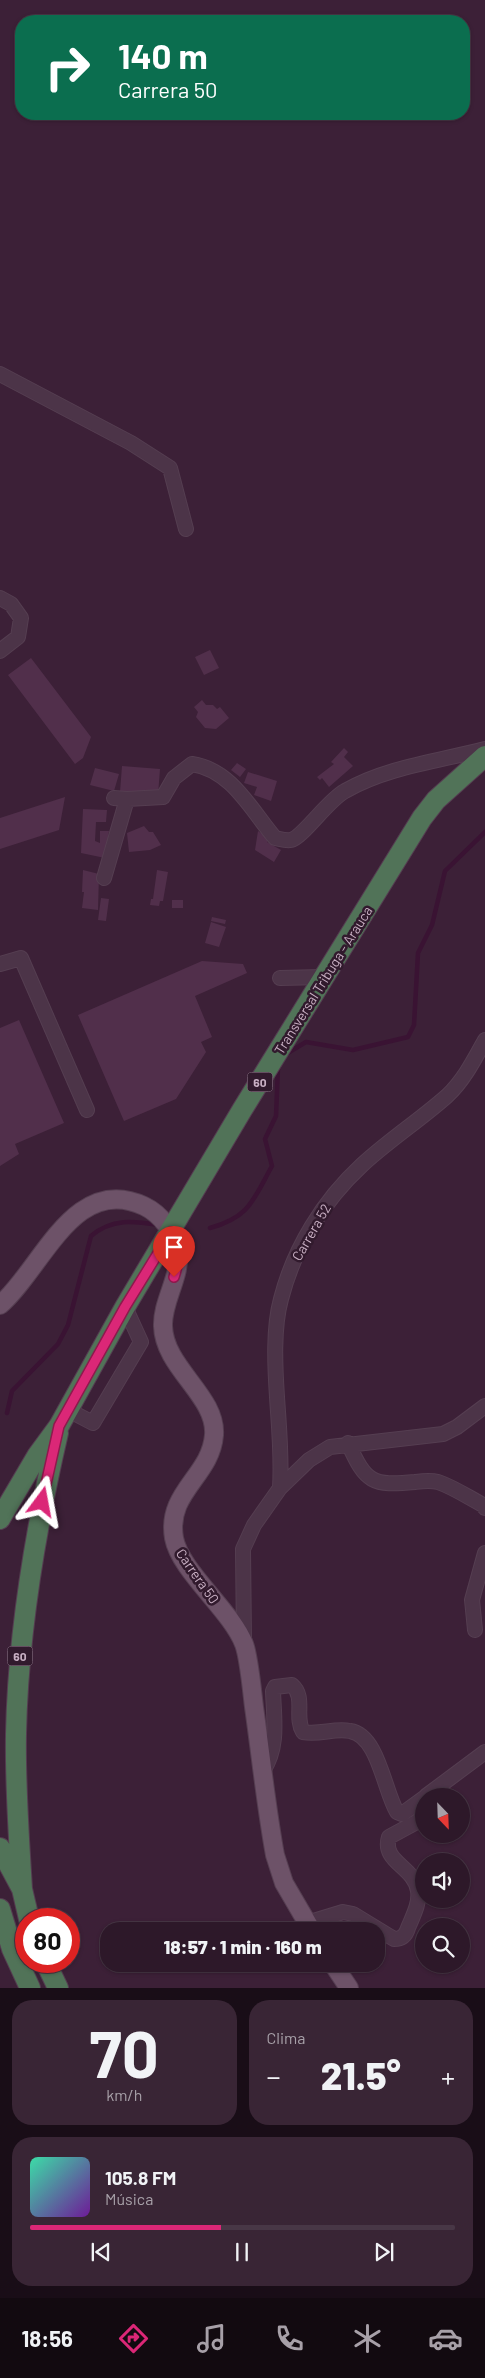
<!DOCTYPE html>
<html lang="es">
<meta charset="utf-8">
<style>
body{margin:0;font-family:Barlow,sans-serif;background:#392535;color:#f1f3f6;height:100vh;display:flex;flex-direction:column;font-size:19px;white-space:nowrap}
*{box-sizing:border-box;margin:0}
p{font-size:16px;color:#a7a0a8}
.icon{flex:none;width:28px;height:28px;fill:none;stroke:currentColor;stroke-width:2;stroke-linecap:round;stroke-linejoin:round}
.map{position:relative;height:1988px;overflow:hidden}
.drawer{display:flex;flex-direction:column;gap:12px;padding:12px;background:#190d17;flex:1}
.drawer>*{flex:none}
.banner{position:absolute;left:15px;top:15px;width:455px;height:105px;border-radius:20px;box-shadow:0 1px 4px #0004,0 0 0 1px #483746;background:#0b6e4f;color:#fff;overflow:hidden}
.needle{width:32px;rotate:157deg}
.controls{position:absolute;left:415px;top:1788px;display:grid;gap:10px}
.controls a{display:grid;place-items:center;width:55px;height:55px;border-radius:50%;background:#2d1829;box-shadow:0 1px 4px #0004,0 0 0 1px #483746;font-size:25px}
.speed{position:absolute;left:15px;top:1908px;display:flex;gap:10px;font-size:25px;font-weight:700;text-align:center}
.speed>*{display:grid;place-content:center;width:65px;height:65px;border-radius:50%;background:#2d1829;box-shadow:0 1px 4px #0004,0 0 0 1px #483746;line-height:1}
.speed .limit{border:8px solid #d22;background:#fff;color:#111}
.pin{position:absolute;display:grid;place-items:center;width:42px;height:42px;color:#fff;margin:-51px -21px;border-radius:50% 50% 50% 0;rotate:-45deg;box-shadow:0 0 5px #0007}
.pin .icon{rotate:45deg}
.me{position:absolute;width:55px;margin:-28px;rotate:13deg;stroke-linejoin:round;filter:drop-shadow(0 0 4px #0008)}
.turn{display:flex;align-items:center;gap:18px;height:105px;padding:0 20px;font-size:22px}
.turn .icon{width:65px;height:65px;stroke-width:2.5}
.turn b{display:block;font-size:35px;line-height:42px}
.big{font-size:38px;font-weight:800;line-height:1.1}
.drawer .tile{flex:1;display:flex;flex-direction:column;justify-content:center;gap:8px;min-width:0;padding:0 18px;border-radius:20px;background:#392535}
.drawer .dial{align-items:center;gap:0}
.dial b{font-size:65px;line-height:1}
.song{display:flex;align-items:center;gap:15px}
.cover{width:60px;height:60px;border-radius:8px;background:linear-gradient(135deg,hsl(160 70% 55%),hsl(280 70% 35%))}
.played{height:5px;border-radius:2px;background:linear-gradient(90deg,#db2777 45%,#483746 45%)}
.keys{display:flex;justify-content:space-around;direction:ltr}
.heat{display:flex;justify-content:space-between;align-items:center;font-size:28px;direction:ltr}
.drawer .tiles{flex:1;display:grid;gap:12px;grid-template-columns:1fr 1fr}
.tile:last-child{grid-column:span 2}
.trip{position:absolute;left:100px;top:1922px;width:285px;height:50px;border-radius:20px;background:#2d1829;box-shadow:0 1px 4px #0004,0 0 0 1px #483746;font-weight:800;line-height:50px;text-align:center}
.tabs{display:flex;height:80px;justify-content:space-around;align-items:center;background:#120a10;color:#a7a0a8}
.tabs .icon{width:35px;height:35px}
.tabs .selected{color:#db2777}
.tabs b{font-size:22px;color:#f1f3f6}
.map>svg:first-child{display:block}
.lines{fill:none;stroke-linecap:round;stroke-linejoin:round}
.stream{stroke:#3a1333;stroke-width:4.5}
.building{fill:#512f4b}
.minor-casing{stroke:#553e51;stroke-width:16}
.major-casing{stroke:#553e51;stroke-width:20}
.highway-casing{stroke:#543c50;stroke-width:22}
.minor{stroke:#4c3448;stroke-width:14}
.major{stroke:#6d5268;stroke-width:18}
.highway{stroke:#517358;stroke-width:20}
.route-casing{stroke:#8e194d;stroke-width:12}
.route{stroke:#db2777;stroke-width:9}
.labels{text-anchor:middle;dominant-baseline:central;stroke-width:5;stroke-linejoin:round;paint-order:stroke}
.shield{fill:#311a2d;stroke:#9b8296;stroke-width:1}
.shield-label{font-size:12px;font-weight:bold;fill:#c8afc3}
.street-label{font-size:14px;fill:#c8afc3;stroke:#311a2d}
</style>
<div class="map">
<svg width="485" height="1988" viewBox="0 0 485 1988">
<rect width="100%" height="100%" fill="#3c2037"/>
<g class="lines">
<!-- stream -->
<path class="stream" d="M286,1054L306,1042L353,1050L408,1037L414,1025L418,953L432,925L445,871L485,832
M210,1228C250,1217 253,1200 272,1166L265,1139L276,1116L278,1067
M7,1413L12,1391L58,1344L68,1325L91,1236C112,1218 134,1221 159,1225"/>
</g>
<!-- building -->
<path class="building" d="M210,650L219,668L204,675L195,657Z
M31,658L91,737L83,758L75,764L8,675Z
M202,700L206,705H213L217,709L220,707L229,718L216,729L205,728L196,717L198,712L194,707Z
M344,748L348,752L344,757L353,766L329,787L322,778L320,780L317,777L334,764L331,762Z
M237,763L246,769L240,777L231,770Z
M122,766L160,769L158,795L120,792Z
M95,768L119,774L114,791L90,785Z
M248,772L277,781L271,801L254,795L257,787L244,783Z
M65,797L59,830L0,849V818Z
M83,809L107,810L106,822H96L95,841L100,843V831H109L105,858L81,853Z
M144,826L149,832H153L161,845L150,850L129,852L127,833Z
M258,831L269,839L267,842L281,850L274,862L255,850Z
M83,870L99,874L98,910L82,908L84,892H82Z
M157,870L168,872L163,901H160L159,906L150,905L151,899H153Z
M101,898L109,899L106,921L98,920Z
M172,900H183V908H172Z
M212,917L226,920L225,924L211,921Z
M211,922L226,927L219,947L205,943Z
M202,961L243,964L247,973L195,996L212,1037L201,1042L206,1052L176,1099L124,1121L78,1015Z
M19,1020L64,1123L15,1144L19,1154L0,1166V1028Z"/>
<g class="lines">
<defs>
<path id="minor" d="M0,374L131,443L170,468L186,529
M0,598L11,604L21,618L18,637L0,651
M114,798L127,799
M104,878L127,799L163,797L174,778L192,764C232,770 251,810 275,838C280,839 286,841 291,840C303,837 328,800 345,791C387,767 439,761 485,749
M0,964L21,958L87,1110
M280,978L323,977
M68,1410L93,1423L141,1342L125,1307
M348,1443C366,1483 372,1486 415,1482C423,1481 430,1480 438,1482C453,1487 468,1497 483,1505L485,1508
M280,1488C282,1457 279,1428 277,1397C275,1367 273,1328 281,1299C294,1248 323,1201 362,1165C389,1140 420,1120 447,1096C464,1080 474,1060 485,1040
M475,1630L472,1600L485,1553
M244,1641L243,1549L254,1525L280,1488L309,1460L330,1447L443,1434L457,1427L485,1406
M263,1771C279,1747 274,1719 273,1691L275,1687L292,1685C306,1697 294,1717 303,1732C320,1735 334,1728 350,1731C378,1735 384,1790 397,1812L402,1814L424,1798
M426,1796L485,1752
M307,1923L343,1912L353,1914L394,1939C402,1939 406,1935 408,1928C413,1916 420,1903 418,1891C415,1867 381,1862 389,1837L424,1818"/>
<path id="major" d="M0,1305C42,1269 74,1173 144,1206C161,1214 175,1233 178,1251C181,1277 162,1301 163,1326C164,1368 217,1396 214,1435C211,1476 166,1492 174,1538C180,1571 231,1610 244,1644C249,1657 252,1691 254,1707C261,1756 266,1806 275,1855L284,1883L312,1931
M333,1964L349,1988"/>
<path id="highway" d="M0,1519L37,1456L59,1426L125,1307L242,1110L422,818L436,800L485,756
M0,1848L22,1889L29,1919
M22,1889C19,1838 15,1786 16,1734C18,1632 35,1532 58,1433
M0,1909L12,1949L30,1988
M45,1961L58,1988"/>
</defs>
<!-- minor casing -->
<use href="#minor" class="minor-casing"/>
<!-- major casing -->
<use href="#major" class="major-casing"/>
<!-- highway casing -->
<use href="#highway" class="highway-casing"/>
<!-- minor -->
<use href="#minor" class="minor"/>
<!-- major -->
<use href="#major" class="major"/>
<!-- highway -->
<use href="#highway" class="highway"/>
</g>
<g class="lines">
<defs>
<path id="route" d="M42,1502L59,1426L125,1307L171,1232C178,1249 180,1260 174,1277"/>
</defs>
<!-- route casing -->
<use href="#route" class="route-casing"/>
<!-- route -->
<use href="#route" class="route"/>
</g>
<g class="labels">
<!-- shield labels -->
<g class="shield">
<rect x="247.5" y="1072.5" width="25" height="19" rx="4"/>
<rect x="7.5" y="1646.5" width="25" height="19" rx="4"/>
</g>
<g class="shield-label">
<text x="260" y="1082">60</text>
<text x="20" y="1656">60</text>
</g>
<!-- street labels -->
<g class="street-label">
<text transform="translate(323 980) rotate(-58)">Transversal Tribuga - Arauca</text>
<text transform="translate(311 1232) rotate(-60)">Carrera 52</text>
<text transform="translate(198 1576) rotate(55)">Carrera 50</text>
</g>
</g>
</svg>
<div class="controls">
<a><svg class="needle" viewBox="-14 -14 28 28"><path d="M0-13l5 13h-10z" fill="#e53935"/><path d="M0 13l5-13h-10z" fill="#a7a0a8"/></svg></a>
<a><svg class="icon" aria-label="sound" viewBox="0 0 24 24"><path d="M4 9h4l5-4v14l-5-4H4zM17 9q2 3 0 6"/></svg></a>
<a><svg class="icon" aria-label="search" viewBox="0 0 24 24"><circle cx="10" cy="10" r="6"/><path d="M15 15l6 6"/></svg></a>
</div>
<div class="speed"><div class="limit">80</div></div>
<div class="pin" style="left:174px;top:1277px;background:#d93025"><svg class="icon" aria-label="arrive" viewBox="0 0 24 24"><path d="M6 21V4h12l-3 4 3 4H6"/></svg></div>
<svg class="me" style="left:42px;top:1502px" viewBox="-20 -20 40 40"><path d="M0-17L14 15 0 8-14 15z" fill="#db2777" stroke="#fff" stroke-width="4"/></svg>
<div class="trip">18:57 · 1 min · 160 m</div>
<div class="banner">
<div class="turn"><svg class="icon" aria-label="right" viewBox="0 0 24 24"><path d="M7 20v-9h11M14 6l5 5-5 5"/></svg><div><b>140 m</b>Carrera 50</div></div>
</div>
</div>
<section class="drawer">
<div class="tiles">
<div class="tile dial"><b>70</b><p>km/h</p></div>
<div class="tile"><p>Clima</p>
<div class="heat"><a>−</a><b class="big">21.5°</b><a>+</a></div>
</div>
<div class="tile">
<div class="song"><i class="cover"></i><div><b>105.8 FM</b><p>Música</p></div></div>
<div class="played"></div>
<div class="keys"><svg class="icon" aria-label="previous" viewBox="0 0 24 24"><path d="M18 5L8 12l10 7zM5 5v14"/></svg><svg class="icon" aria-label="pause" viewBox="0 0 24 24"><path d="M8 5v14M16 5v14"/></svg><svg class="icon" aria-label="next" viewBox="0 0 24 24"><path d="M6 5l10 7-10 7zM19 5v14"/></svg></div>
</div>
</div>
</section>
<nav class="tabs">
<b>18:56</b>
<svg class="icon selected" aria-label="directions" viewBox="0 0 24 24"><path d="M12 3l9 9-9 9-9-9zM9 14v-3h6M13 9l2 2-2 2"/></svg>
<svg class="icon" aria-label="music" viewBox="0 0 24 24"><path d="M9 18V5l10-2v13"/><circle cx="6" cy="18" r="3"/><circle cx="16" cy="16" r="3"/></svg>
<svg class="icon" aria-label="phone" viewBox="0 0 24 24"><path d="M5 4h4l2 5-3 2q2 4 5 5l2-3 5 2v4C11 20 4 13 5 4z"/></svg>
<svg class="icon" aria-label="climate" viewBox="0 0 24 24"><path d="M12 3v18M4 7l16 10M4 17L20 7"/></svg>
<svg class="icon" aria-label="car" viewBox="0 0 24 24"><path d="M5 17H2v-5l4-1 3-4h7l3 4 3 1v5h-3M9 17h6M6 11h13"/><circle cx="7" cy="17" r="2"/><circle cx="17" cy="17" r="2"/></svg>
</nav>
